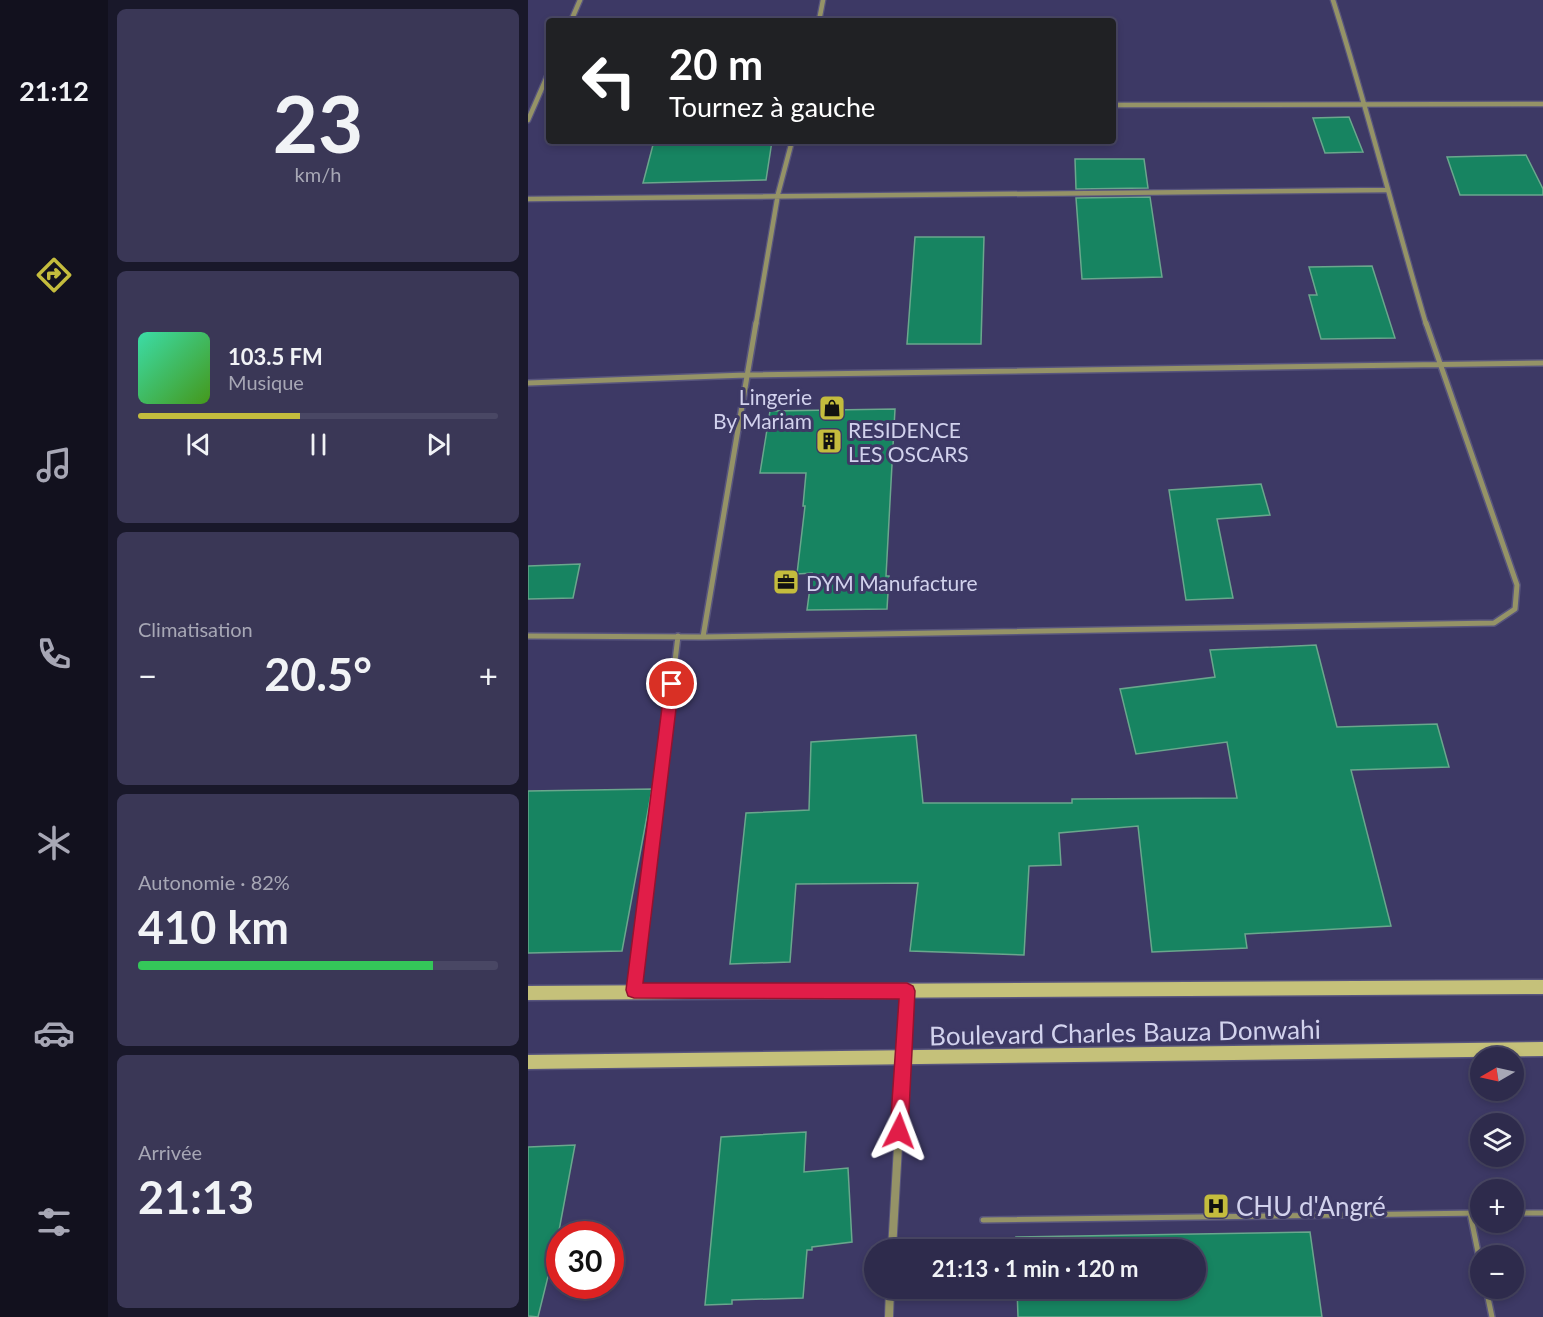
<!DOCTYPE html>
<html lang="fr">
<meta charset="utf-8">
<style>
body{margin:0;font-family:Lato,sans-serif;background:#3a3756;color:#f1f3f6;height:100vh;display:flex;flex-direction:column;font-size:22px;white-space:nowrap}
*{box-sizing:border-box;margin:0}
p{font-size:20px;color:#a7a7b5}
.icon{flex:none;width:33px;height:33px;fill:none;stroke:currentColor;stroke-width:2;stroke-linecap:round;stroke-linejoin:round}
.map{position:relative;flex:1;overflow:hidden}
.drawer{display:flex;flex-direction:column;gap:9px;padding:9px;background:#19182a;width:420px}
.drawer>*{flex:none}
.banner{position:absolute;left:18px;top:18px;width:570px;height:126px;border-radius:6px;box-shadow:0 3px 9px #0003,0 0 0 2px #494764;background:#202124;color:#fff;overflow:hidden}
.needle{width:39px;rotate:261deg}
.tools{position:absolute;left:942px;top:1047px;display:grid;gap:12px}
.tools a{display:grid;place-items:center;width:54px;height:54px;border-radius:50%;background:#2e2b4c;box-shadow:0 3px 9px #0003,0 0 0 2px #494764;font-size:30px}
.speed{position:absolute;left:18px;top:1221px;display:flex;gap:12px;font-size:30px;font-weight:700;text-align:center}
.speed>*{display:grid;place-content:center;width:78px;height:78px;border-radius:50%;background:#2e2b4c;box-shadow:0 3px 9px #0003,0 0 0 2px #494764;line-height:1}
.speed .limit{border:9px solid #d22;background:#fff;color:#111}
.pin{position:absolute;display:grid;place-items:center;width:51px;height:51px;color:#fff;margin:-26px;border:3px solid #fff;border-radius:50%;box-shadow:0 2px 6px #0007}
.me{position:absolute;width:66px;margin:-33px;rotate:3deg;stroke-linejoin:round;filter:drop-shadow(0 0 4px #0008)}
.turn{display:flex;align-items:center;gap:21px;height:126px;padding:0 24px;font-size:27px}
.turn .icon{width:78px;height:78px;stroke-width:2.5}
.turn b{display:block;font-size:42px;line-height:51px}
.big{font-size:45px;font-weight:700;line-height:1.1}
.drawer .card{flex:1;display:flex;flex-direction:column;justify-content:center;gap:9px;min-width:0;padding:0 21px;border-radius:9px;background:#3a3756}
.drawer .dial{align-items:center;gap:0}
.dial b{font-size:78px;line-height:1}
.song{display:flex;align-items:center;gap:18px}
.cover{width:72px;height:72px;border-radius:9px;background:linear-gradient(135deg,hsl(160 70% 55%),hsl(100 70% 35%))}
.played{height:6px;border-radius:3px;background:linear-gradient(90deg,#c4bc3d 45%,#494764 45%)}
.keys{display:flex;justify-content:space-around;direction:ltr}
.heat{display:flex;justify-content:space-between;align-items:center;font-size:33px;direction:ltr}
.charge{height:9px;border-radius:4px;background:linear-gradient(90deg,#34c759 82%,#494764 0)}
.trip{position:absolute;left:336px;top:1239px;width:342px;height:60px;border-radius:30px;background:#2e2b4c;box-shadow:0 3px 9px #0003,0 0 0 2px #494764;font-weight:700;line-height:60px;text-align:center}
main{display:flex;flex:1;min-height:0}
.tab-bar{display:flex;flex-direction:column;width:108px;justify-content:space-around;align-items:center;background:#12111e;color:#a7a7b5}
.tab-bar .icon{width:42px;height:42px}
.tab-bar .on{color:#c4bc3d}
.tab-bar b{font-size:27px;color:#f1f3f6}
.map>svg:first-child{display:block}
.building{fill:#178461;stroke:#6aa78d;stroke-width:1.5}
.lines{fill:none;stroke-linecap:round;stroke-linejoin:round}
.service-casing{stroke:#58557d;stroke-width:8}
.minor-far2-casing{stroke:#58557d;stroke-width:7}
.minor-far1-casing{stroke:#58557d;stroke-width:8}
.minor-casing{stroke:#58557d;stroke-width:10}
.secondary-casing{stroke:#58557d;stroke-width:3}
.service{stroke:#959367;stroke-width:5}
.minor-far2{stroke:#959367;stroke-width:4.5}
.minor-far1{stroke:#959367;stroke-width:5}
.minor{stroke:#959367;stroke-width:8}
.secondary{fill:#c5c17a;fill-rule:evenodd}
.route{fill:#e11d48;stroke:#92132f;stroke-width:1.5}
.labels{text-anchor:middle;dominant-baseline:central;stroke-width:6;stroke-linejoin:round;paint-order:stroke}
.poi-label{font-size:21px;fill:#d2d2ed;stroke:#3d3965;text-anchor:start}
.near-street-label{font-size:26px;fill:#d2d2ed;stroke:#3d3965}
.near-poi-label{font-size:26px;fill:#d2d2ed;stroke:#3d3965;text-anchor:start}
</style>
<main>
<nav class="tab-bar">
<b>21:12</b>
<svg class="icon on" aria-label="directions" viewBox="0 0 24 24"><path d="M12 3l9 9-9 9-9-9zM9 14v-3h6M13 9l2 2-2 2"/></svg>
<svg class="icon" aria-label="music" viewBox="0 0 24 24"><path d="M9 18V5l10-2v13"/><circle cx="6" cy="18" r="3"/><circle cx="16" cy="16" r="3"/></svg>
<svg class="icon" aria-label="phone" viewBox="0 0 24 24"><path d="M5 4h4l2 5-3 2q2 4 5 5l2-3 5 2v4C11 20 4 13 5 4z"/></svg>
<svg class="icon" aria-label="climate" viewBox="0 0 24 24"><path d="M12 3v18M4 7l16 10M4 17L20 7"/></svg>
<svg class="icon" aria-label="car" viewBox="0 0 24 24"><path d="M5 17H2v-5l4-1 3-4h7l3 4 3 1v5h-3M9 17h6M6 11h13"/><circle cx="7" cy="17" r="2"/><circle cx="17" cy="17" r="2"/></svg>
<svg class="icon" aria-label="filters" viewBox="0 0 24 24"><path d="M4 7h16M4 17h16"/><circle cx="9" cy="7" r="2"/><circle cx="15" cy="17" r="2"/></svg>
</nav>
<section class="drawer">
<div class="card dial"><b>23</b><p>km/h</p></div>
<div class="card">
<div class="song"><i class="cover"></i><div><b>103.5 FM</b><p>Musique</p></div></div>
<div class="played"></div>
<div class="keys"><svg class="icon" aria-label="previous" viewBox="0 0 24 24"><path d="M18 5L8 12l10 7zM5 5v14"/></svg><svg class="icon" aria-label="pause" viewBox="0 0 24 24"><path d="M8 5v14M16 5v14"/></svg><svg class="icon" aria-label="next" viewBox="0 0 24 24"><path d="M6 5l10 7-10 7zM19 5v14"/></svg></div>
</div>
<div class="card"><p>Climatisation</p>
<div class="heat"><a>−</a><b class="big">20.5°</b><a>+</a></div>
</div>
<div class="card"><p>Autonomie · 82%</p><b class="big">410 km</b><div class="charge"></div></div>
<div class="card"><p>Arrivée</p><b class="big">21:13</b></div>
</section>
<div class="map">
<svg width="1015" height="1317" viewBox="0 0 1015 1317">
<rect width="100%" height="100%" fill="#3d3965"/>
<!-- building -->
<path class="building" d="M821,117L835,152L797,153L785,118Z
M126,141H244L238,180L115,183Z
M998,155L1015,189V195H932L919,157Z
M547,159H616L620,188L548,189Z
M622,197L634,277L554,279L548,198Z
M387,237H456L453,344H379Z
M844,266L867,338L793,339L781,295H789L781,267Z
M367,409L358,576H361L359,609L279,610L284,573L269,574L277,506H275L278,473H232L242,411Z
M733,484L742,515L689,519L705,598L658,600L641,490Z
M52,564L45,598L0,599V566Z
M788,645L809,727L909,724L921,767L823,770L863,926L717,934L719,948L624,952L610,826L531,833L533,865L501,866L496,955L382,951L390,883L268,884L262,962L202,964L218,813L281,810L283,742L388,735L395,803H544V799L709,798L699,742L608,754L592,689L687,677L682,650Z
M124,789L94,951L0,953V791Z
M278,1132L276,1172L320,1168L324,1242L284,1247V1250H279L275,1298L204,1300V1304L177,1305L193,1137Z
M47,1145L30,1236L10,1317L0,1316V1147Z
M782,1232L794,1317H490L489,1288H668V1250H489L488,1237Z"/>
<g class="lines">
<defs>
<path id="service" d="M942,1213L952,1262
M986,1213H1015
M455,1220L952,1213
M958,1288L964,1317"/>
<path id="minor-far2" d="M805,0C839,107 866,216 898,324
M43,21L52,0
M291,21L295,0
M585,105L1015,104
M0,120L21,72
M0,199L858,190
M228,324L250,194L264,141"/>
<path id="minor-far1" d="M0,383L218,375L1015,363
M0,636L175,637L966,623L987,609L989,585L898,323
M175,637L228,323
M136,752L150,636"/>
<path id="minor" d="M106,990L136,751
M364,1250L379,991
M361,1317L362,1288"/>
<path id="secondary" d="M1015,980V994L0,1000V986Z
M1015,1042V1056L0,1069V1055Z"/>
</defs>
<!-- service casing -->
<use href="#service" class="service-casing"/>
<!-- minor-far2 casing -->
<use href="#minor-far2" class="minor-far2-casing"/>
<!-- minor-far1 casing -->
<use href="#minor-far1" class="minor-far1-casing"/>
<!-- minor casing -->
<use href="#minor" class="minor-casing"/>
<!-- secondary casing -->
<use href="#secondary" class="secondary-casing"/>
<!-- service -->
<use href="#service" class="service"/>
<!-- minor-far2 -->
<use href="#minor-far2" class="minor-far2"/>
<!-- minor-far1 -->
<use href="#minor-far1" class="minor-far1"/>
<!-- minor -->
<use href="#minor" class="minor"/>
<!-- secondary -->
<use href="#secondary" class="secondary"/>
</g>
<!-- route -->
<path class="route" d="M144,678L151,684L115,983H379L385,986L387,991L380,1131L377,1137L371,1139L365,1137L362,1131L371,999L106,998L100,996L98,990L137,684Z"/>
<!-- icons -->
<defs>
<symbol id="shop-square" viewBox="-11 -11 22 22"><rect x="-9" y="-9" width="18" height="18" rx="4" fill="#c4bc3d" stroke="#3d3965"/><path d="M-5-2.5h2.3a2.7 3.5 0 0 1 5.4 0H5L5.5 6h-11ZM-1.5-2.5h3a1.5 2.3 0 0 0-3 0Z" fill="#111"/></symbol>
<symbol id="building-square" viewBox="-11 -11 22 22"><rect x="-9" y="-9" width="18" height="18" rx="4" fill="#c4bc3d" stroke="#3d3965"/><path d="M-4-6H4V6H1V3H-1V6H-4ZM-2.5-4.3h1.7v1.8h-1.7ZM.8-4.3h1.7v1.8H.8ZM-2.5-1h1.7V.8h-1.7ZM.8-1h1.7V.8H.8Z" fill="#111"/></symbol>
<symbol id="office-square" viewBox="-11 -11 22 22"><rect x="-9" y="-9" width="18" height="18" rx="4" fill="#c4bc3d" stroke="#3d3965"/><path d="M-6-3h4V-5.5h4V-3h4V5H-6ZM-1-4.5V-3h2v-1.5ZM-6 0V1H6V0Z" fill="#111"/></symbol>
<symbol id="hospital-square" viewBox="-11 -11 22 22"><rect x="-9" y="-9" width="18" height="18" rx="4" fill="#c4bc3d" stroke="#3d3965"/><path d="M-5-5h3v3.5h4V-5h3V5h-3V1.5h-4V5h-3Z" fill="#111"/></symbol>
</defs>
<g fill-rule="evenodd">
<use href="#shop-square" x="289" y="393" width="30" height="30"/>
<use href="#building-square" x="286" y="426" width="30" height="30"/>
<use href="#office-square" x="243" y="567" width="30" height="30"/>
<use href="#hospital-square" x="673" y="1191" width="30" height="30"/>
</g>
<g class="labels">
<!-- poi labels -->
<g class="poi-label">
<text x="284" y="396" text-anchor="end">Lingerie<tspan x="284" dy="24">By Mariam</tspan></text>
<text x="320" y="429">RESIDENCE<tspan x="320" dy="24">LES OSCARS</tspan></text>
<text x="278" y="582">DYM Manufacture</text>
</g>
<!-- near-street labels -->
<g class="near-street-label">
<text transform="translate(597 1032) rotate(-1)">Boulevard Charles Bauza Donwahi</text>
</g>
<!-- near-poi labels -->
<g class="near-poi-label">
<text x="708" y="1206">CHU d'Angré</text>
</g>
</g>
</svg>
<div class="tools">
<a><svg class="needle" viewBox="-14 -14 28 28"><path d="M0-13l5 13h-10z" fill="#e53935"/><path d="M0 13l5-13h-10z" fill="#a7a7b5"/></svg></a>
<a><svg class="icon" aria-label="layers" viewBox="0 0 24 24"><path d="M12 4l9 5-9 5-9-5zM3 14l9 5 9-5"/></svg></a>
<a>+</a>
<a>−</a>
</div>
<div class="speed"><div class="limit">30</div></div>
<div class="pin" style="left:144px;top:684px;background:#d93025"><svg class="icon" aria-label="arrive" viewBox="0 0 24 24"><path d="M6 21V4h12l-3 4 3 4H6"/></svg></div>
<svg class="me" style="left:371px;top:1131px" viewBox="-20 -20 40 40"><path d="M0-17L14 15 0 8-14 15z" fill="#e11d48" stroke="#fff" stroke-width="4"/></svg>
<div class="trip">21:13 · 1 min · 120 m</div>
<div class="banner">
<div class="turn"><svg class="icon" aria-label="left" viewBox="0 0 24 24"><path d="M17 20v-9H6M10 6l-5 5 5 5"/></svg><div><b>20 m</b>Tournez à gauche</div></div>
</div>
</div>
</main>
